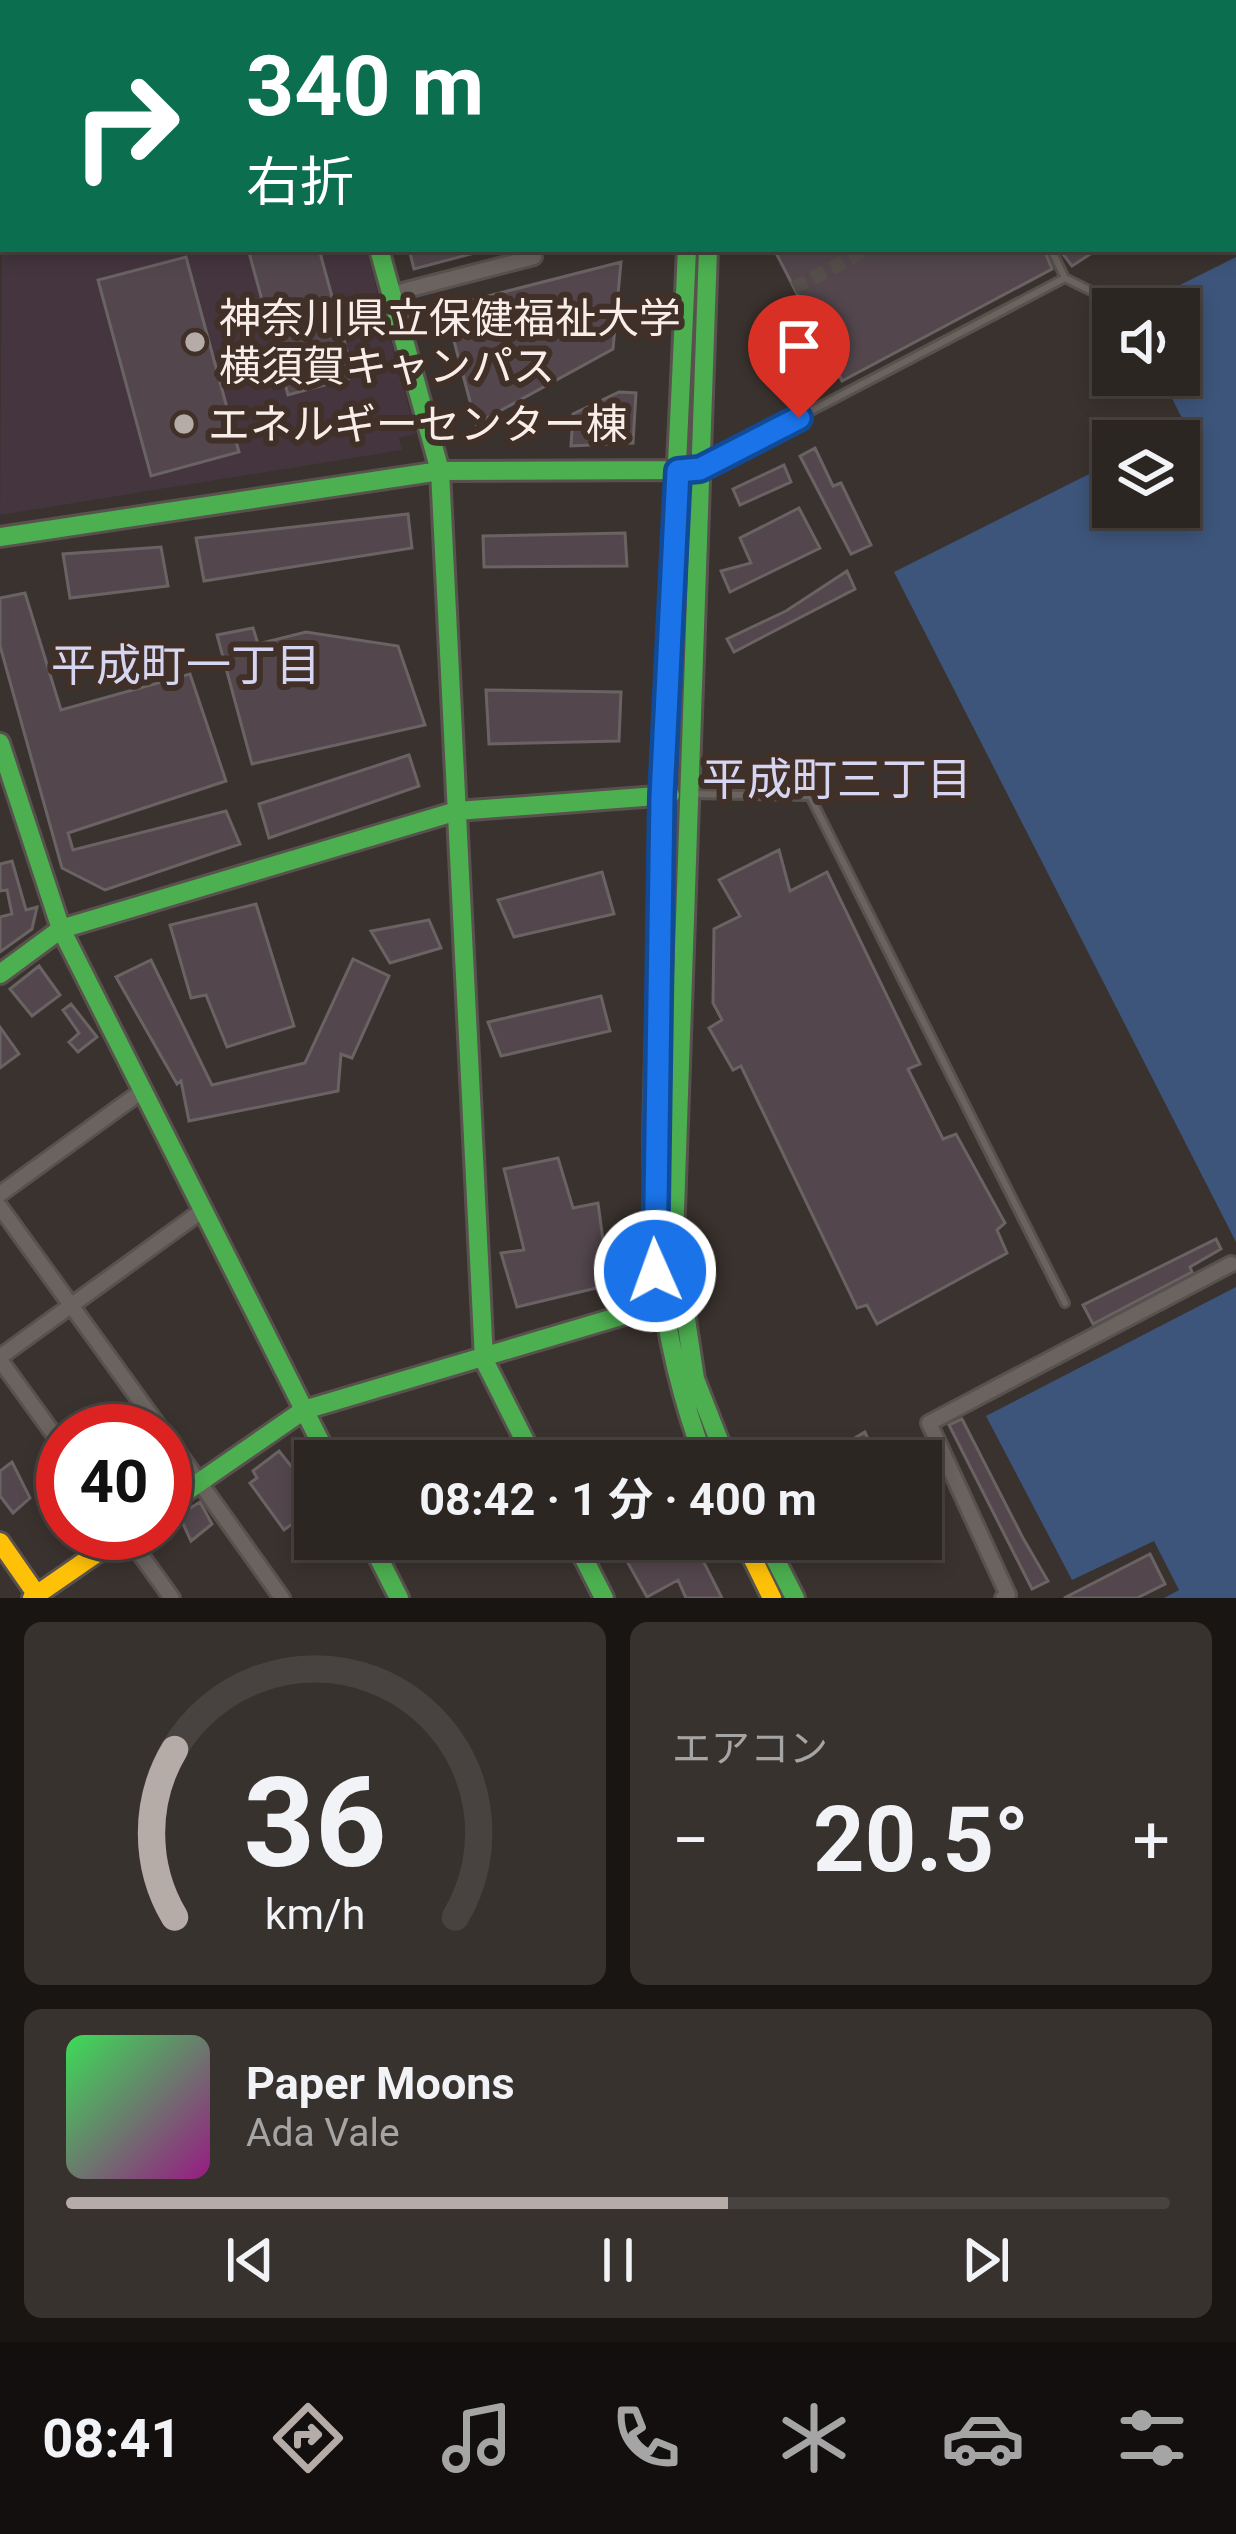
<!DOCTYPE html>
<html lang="ja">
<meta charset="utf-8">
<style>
body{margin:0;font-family:Roboto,"Noto Sans JP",sans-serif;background:#38322f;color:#f1f3f6;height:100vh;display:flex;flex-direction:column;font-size:45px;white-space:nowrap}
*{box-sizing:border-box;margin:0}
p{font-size:39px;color:#a6a5a5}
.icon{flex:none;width:66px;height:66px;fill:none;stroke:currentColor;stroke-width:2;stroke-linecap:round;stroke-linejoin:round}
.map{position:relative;height:1598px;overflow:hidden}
.side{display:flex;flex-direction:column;gap:24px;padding:24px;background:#181513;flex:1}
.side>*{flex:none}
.top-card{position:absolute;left:0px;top:0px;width:1236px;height:252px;box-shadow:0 6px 18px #0003,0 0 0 3px #484340;background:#0b6e4f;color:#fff;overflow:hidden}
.controls{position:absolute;left:1092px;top:288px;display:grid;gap:24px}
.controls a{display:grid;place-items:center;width:108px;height:108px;border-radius:0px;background:#2c2622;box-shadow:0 6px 18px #0003,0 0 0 3px #484340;font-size:60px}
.speed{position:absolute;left:36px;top:1404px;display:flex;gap:24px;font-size:60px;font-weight:700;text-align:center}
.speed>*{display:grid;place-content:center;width:156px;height:156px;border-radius:50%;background:#2c2622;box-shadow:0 6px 18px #0003,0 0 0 3px #484340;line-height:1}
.speed .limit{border:18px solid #d22;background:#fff;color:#111}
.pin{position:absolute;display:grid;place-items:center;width:102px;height:102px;color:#fff;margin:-123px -51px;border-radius:50% 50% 50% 0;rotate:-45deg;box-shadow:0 0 12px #0007}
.pin .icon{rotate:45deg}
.me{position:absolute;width:132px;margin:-66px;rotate:358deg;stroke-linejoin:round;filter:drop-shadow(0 0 9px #0008)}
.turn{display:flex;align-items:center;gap:42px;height:252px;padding:0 48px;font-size:54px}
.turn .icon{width:156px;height:156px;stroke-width:2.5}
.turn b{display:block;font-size:84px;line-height:102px}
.big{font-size:90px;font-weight:700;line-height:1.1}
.side .card{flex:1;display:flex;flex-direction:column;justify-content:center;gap:18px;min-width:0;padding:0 42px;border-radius:18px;background:#38322f}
.side .dial{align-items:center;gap:0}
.dial svg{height:312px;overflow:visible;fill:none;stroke:#484340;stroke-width:7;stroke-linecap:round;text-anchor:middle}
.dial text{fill:#f1f3f6;stroke:none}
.song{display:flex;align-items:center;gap:36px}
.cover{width:144px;height:144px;border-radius:18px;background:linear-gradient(135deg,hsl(130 70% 55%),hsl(310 70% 35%))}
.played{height:12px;border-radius:6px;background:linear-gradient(90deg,#b6aca7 60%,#484340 60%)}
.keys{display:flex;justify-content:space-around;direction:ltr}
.heat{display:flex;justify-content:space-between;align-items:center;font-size:66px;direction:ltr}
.side .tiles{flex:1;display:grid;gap:24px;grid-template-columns:1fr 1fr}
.card:last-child{grid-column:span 2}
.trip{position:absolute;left:294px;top:1440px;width:648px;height:120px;border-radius:0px;background:#2c2622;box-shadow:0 6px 18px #0003,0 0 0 3px #484340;font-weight:700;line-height:120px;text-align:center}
.tab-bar{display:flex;height:192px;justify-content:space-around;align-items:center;background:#120f0e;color:#a6a5a5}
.tab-bar .icon{width:84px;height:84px}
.tab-bar .selected{color:#b6aca7}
.tab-bar b{font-size:54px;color:#f1f3f6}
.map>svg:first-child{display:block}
.education{fill:#45353e}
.green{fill:#31614d}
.water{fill:#3d557a}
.building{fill:#53474d;stroke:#6a6364;stroke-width:3}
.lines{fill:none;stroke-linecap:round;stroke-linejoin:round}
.street-tunnel{stroke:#564e4a;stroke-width:14;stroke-dasharray:14 7;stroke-linecap:butt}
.lane-casing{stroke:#58514d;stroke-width:12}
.street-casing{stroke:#58514d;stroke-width:20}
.fast-casing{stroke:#58514d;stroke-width:24}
.slow-casing{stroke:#58514d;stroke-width:24}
.lane{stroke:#6a6360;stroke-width:6}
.street{stroke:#6a6360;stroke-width:14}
.fast{stroke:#4caf50;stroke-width:18}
.slow{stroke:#ffc107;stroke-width:18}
.route-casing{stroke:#114b97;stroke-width:30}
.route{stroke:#1a73e8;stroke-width:21}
.poi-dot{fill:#b6aca7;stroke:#403028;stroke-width:4.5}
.labels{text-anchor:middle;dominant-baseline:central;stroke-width:12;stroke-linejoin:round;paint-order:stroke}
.poi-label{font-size:42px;fill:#f8ede8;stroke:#403028;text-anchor:start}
.neighbourhood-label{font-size:45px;fill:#d6d6f3;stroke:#403028}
</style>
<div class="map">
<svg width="1236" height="1598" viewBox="0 0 1236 1598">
<rect width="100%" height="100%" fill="#3a322e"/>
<!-- education -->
<path class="education" d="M69,0H299L300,3H62Z
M3,32V249H366L416,434L399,438L402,450L0,515Z"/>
<!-- green -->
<path class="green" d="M938,0H1193L1195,3H940Z"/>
<!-- water -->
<path class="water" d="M1236,257V1242L894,572L1113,462V507H1179V441H1156L1186,426L1160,375H1179V309H1132Z
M1236,1287V1598H1164L1179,1590L1154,1541L1072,1580L986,1416Z"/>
<!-- building -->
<path class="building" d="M248,249H319L354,377L288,395Z
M409,249H470L471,254L414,269Z
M774,249H1044L1052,269L842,381Z
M1059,249H1098L1072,266Z
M186,257L239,452L151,476L98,280Z
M621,262L613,349L476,424L445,307Z
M619,392L636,393L633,443L571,446L573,414Z
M815,448L833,486L841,483L871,545L851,554L800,456Z
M784,465L791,482L740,505L733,489Z
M799,508L820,548L730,592L721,571L751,563L740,538Z
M408,514L412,548L204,581L196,538Z
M625,533L627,566L484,567L483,536Z
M161,547L168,586L70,598L63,554Z
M847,571L855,589L734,652L727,639L786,611Z
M25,593L61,710L190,674L226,781L68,833L73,850L226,811L240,844L105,890L62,868L0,646V598Z
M253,628L258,644L306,632L398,646L425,725L252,764L217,635Z
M486,690L621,692L619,741L489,744Z
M409,755L419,786L269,838L259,804Z
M779,850L790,891L827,872L920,1064L908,1069L943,1139L956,1134L1005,1223L997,1230L1007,1253L877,1324L867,1305L857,1308L741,1066L733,1070L709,1028L722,1020L713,1003L714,929L740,916L719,880Z
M12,861L26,910L37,907L32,929L0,952V917L12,914L7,890L0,891V864Z
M602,872L614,914L514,937L498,900Z
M256,904L294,1026L227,1047L206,995L191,998L170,925Z
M429,920L441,948L390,963L371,931Z
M353,959L389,976L352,1058L341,1054L338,1091L189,1121L181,1081L177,1084L116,977L151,960L212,1085L305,1063Z
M39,966L60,995L32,1016L10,989Z
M601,996L610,1031L501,1056L488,1022Z
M71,1004L97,1037L78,1052L69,1042L79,1033L63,1010Z
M0,1027L19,1054L0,1068Z
M558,1158L573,1208L598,1203L609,1285L517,1307L501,1253L524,1250L504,1169Z
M1216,1239L1221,1249L1190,1267L1192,1272L1093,1324L1083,1305Z
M962,1419L1023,1538L1048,1581L1032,1589L949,1425Z
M865,1432L878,1461H816Z
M488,1447L497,1461H455L454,1460Z
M279,1451L315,1496V1507L284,1530L250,1483L257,1478L253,1471Z
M12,1462L30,1498L13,1513L0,1496V1471Z
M200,1502L212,1524L191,1541L179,1515Z
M659,1539H692L722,1598H686L678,1580L647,1597L624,1556Z
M1150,1554L1165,1584L1137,1598H1064Z"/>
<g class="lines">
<!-- street-tunnel -->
<path class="street-tunnel" d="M794,288L868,249"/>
<defs>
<path id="lane" d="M927,0L928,3
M1065,278L1095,293L1113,329
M1136,375L1142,388
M704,467L1065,278L1051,249
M690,794L810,796L1065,1303"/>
<path id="street" d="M480,0L481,3
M391,294L534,257L533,249
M0,1194L142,1091
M0,1207L162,1431
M0,1357L203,1210
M0,1360L63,1447
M165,1434L282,1598
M125,1533L172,1598
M1003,1598L1008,1595L929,1423L1231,1264"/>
<path id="fast" d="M312,0L313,3
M717,0V3
M0,12L3,10
M379,249L440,471L484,1360L535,1461
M687,249C677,476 664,704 659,931C655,1120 635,1279 705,1461
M708,249L674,1239L695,1379L727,1461
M0,537L440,471L686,470
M0,743L61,929L330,1461
M0,974L61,929L457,811L670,795
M165,1506L304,1410L658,1305
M369,1539L399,1598
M574,1539L604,1598
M765,1539L795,1598"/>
<path id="slow" d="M697,0V3
M19,3L26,0
M743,1539L772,1598
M0,1542L39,1598
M32,1598L126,1533"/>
</defs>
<!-- lane casing -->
<use href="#lane" class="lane-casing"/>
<!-- street casing -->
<use href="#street" class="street-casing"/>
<!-- fast casing -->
<use href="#fast" class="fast-casing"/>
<!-- slow casing -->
<use href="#slow" class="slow-casing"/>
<!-- lane -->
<use href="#lane" class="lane"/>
<!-- street -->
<use href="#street" class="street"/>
<!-- fast -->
<use href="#fast" class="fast"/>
<!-- slow -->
<use href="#slow" class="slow"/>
</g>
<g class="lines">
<defs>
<path id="route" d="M655,1271L662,796L678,471L700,469L799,418"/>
</defs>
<!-- route casing -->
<use href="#route" class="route-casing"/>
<!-- route -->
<use href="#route" class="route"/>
</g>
<!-- markers -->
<g class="poi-dot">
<circle cx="195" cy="342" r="12"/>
<circle cx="184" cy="424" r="12"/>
</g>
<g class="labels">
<!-- poi labels -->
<g class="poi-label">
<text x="219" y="318">神奈川県立保健福祉大学<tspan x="219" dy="48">横須賀キャンパス</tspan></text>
<text x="208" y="424">エネルギーセンター棟</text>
</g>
<!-- neighbourhood labels -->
<g class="neighbourhood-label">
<text x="186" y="665">平成町一丁目</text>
<text x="837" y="779">平成町三丁目</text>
</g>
</g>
</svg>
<div class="controls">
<a><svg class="icon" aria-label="sound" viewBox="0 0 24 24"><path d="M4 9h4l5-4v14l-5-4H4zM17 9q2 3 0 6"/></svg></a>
<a><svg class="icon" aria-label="layers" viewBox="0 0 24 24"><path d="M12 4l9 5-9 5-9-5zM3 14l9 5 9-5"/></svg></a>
</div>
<div class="speed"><div class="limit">40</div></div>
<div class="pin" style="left:799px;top:418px;background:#d93025"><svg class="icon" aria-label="arrive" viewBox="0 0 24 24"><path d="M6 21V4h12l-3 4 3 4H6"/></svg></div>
<svg class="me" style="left:655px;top:1271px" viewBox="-20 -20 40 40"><circle r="17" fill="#1a73e8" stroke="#fff" stroke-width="3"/><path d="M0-11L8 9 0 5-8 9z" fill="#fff"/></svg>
<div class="trip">08:42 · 1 分 · 400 m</div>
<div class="top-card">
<div class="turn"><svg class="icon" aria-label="right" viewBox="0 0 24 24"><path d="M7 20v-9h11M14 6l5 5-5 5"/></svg><div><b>340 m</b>右折</div></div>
</div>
</div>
<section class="side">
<div class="tiles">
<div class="card dial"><svg viewBox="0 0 100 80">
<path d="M14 69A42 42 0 1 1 86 69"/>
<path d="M14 69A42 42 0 0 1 14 26" stroke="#b6aca7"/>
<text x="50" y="56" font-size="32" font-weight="700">36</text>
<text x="50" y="72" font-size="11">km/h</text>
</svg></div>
<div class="card"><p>エアコン</p>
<div class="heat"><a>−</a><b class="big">20.5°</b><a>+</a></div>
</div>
<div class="card">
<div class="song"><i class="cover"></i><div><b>Paper Moons</b><p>Ada Vale</p></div></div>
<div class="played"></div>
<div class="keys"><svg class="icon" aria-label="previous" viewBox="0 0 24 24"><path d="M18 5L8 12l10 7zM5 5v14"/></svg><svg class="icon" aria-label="pause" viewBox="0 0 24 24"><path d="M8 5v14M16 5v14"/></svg><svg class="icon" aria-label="next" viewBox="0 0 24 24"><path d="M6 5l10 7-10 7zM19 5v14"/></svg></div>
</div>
</div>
</section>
<nav class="tab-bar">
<b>08:41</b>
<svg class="icon selected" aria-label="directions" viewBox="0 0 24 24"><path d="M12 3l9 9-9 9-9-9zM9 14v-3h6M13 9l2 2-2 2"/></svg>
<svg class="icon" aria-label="music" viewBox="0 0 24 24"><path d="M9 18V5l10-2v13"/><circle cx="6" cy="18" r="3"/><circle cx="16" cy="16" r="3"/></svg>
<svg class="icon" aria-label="phone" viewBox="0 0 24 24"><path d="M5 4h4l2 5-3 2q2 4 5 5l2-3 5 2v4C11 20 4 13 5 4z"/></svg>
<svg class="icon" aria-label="climate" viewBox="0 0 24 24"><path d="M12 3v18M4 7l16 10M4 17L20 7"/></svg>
<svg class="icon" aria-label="car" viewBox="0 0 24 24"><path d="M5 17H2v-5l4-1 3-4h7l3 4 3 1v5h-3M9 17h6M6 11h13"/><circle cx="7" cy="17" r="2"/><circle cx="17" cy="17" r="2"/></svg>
<svg class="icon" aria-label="filters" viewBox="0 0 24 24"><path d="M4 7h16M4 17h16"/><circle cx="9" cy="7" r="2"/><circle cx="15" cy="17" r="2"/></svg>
</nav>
